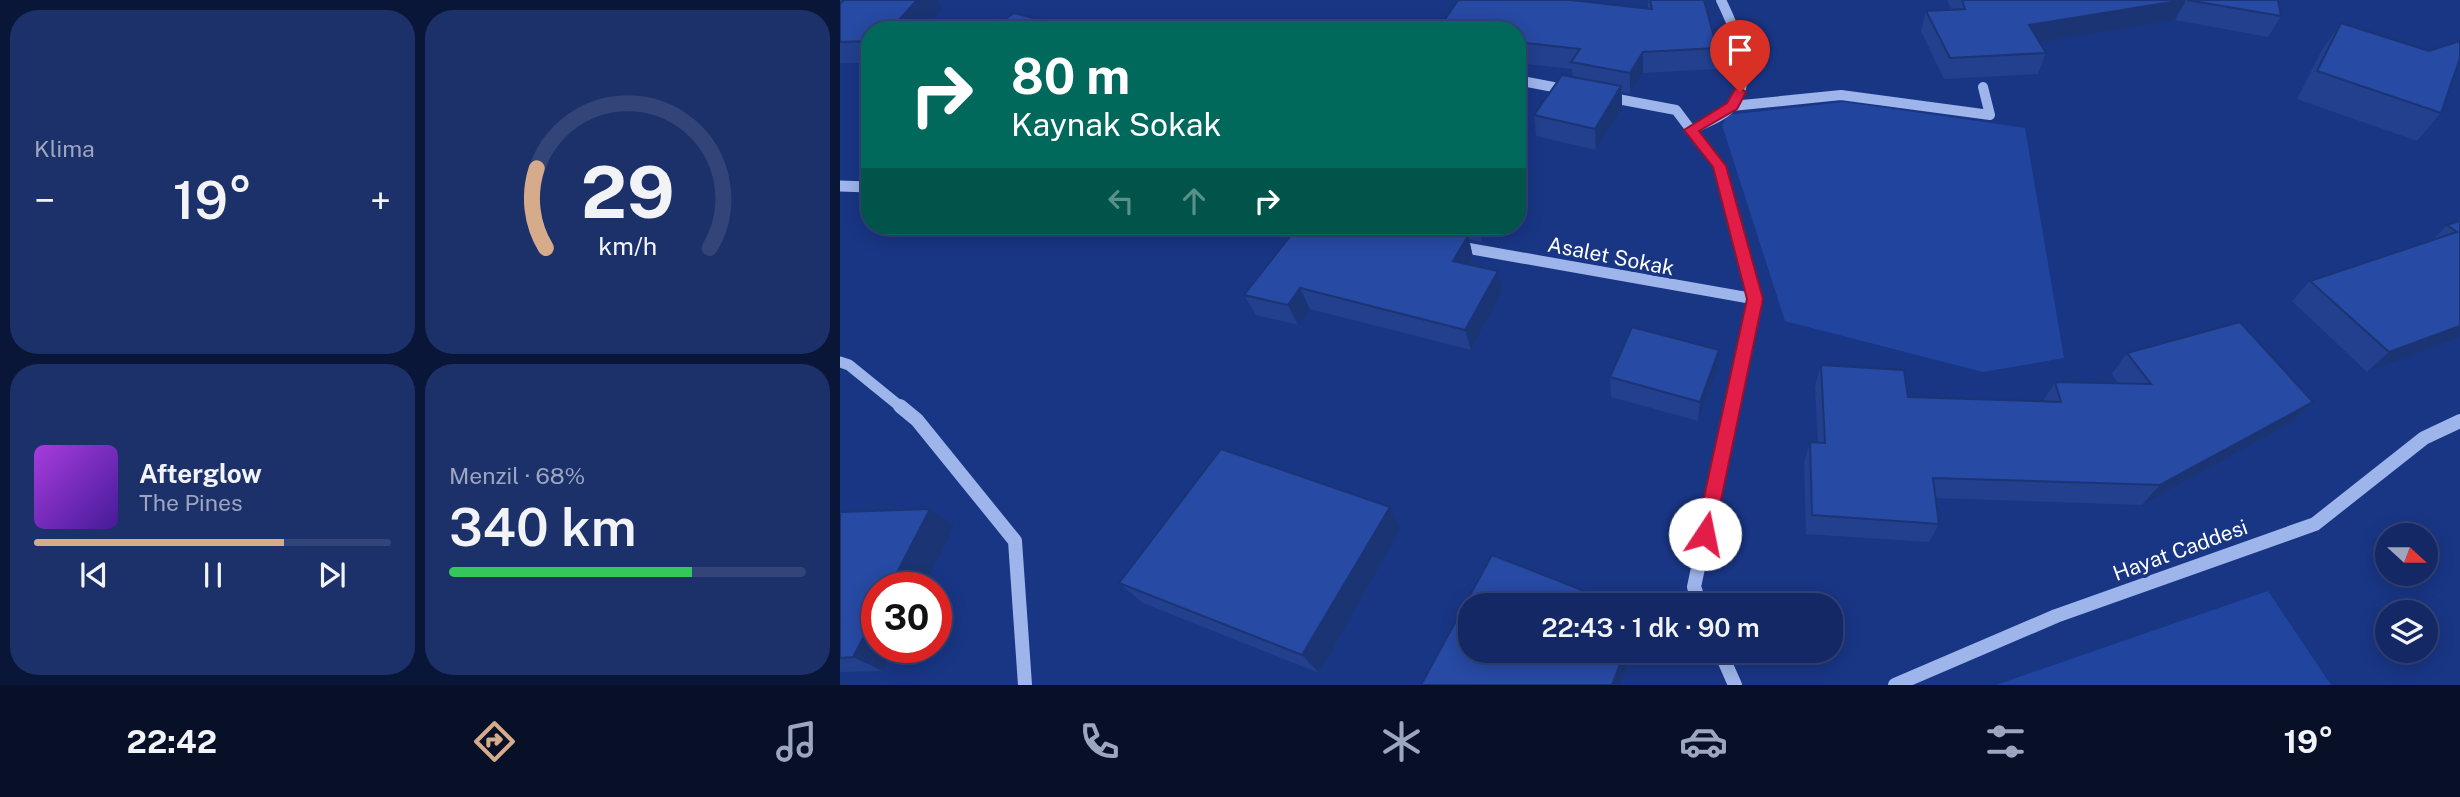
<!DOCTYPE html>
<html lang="tr">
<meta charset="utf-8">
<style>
body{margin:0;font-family:"Public Sans",sans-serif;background:#1c306a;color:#f1f3f6;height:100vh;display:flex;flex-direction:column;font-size:26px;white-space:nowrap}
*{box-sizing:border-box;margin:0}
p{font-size:23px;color:#9da6bf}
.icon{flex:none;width:38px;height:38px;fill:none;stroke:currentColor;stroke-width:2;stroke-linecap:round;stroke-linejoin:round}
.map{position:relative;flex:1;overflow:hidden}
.panel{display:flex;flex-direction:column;gap:10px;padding:10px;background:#0a1637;width:840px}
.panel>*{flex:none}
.top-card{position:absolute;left:21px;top:21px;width:665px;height:214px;border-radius:28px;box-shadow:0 4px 18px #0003,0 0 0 2px #324478;background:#00695c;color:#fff;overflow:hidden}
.needle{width:46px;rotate:111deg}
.controls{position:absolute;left:1535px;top:523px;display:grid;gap:14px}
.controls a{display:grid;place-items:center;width:63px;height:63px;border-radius:50%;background:#132864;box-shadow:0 4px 18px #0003,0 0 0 2px #324478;font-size:35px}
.speed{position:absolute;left:21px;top:572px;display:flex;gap:14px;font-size:35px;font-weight:700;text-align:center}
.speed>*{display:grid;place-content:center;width:91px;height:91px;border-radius:50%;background:#132864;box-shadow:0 4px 18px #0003,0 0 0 2px #324478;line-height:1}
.speed .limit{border:10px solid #d22;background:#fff;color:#111}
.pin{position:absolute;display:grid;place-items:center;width:60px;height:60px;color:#fff;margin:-72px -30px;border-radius:50% 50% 50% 0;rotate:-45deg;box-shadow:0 0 7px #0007}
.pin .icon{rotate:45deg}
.me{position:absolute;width:77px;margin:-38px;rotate:11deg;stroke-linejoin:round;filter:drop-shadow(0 0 5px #0008)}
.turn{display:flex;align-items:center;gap:24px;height:147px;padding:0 35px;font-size:32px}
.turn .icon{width:91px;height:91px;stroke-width:2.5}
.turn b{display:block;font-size:49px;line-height:60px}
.lanes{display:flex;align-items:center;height:66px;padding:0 35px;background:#0003;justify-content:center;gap:35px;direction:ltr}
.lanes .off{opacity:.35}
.big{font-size:52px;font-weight:600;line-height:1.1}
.panel .tile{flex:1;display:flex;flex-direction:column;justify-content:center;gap:10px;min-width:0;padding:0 24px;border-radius:28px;background:#1c306a}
.panel .dial{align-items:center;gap:0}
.dial svg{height:182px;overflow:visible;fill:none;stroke:#324478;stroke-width:7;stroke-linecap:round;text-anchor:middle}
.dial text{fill:#f1f3f6;stroke:none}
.song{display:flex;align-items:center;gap:21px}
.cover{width:84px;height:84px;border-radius:10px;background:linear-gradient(135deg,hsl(280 70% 55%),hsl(260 70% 35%))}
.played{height:7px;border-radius:4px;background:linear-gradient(90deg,#d6ab8b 70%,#324478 70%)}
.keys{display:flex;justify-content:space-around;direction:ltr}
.heat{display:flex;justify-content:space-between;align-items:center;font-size:38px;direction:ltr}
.charge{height:10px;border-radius:5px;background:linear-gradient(90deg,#34c759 68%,#324478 0)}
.panel .tiles{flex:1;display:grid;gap:10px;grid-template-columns:repeat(2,1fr)}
.trip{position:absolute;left:618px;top:593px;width:385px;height:70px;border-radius:28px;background:#132864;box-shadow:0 4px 18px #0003,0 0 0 2px #324478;font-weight:600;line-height:70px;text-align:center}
.tabs{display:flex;height:112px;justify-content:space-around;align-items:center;background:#081028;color:#9da6bf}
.tabs .icon{width:49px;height:49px}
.tabs .on{color:#d6ab8b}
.tabs b{font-size:32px;color:#f1f3f6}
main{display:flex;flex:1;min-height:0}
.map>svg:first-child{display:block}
.green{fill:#21459e}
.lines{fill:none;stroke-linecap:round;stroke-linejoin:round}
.minor-far2{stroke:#9eb5ec;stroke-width:10}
.minor-far1{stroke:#9eb5ec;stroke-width:11}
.minor{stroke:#9eb5ec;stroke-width:14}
.wall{fill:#22408d}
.shaded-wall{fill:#1b3473}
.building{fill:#274aa4;stroke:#1b3473;stroke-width:2}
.route{fill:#e11d48;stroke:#92132f;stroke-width:2}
.labels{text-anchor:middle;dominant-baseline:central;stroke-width:7;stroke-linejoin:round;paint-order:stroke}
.street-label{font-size:21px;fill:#fff;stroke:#193685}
</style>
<main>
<section class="panel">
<div class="tiles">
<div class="tile"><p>Klima</p>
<div class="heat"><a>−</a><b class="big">19°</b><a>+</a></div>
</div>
<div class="tile dial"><svg viewBox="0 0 100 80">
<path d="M14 69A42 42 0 1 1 86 69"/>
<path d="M14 69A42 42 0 0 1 10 34" stroke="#d6ab8b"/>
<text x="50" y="56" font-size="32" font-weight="700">29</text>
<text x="50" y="72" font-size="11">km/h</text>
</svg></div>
<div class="tile">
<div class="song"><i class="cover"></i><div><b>Afterglow</b><p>The Pines</p></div></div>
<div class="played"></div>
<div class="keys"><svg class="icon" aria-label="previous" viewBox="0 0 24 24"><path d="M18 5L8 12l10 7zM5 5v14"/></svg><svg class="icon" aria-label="pause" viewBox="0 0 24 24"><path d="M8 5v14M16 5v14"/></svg><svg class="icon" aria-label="next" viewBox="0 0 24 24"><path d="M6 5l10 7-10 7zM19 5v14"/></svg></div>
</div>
<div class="tile"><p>Menzil · 68%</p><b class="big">340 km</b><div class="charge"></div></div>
</div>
</section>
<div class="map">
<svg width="1620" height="685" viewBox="0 0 1620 685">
<rect width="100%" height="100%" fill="#193685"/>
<!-- green -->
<path class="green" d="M1004,102L1185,128L1224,358L1143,372L945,321L882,125L888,115Z
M1428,591L1491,685H1156Z"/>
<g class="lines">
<!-- minor-far2 -->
<path class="minor-far2" d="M881,0C895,29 916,75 893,105C884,117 864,123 851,130L879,166L884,183
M677,80L729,90
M767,97L836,110L851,130
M892,106L1001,95L1150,115L1143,87"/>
<!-- minor-far1 -->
<path class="minor-far1" d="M883,181L915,299L892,408
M0,186L30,187
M615,246L915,299
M0,362L9,365L62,408"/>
<!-- minor -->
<path class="minor" d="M60,406L77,420L175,541L185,685
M861,606L854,587L892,406
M880,651L895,685
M1055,685L1216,616L1475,524L1584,438L1620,421"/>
</g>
<!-- wall -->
<path class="wall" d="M0,0H97L103,8L84,30H30V63H0Z
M808,0H864L877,48L876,69L803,73L790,94L782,92V107L756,150L696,136L694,115L733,77L732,69L677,63V30L808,9Z
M1107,0H1438L1441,16L1428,37L1335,20L1200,43L1206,53L1198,74L1104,79L1081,31L1086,11L1111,9Z
M1501,23L1601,113L1577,141L1457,99L1482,50Z
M1620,221V337L1527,372L1452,301L1470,281L1592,241L1607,225Z
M458,226H651L642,242L629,239L633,257L628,264L662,292L631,350L470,309L458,325L416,315L404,295Z
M879,350L877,369L858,421L771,397L770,377Z
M1287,353L1473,402L1451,423L1302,505L1096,498L1099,524L1089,542L966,534L964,462L970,442L978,443L975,387L981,365L1068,397L1203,401L1215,382L1278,383L1272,374Z
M0,512L114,526L37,648H54L43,671L0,672Z
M561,529L479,673L303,603L279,583Z"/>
<!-- shaded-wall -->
<path class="shaded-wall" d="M77,0H97L103,8L84,30H50Z
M1346,0L1335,20L1181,46L1189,25Z
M803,52V73L790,94V73Z
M781,86L782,107L756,150L755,129Z
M678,154L682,175L677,182V156Z
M639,226H651L642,242Z
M628,236L633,257L618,281L613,261Z
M658,271L662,292L631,350L625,330Z
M460,288L470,309L458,325L448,305Z
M1620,326V337L1527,372L1549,352Z
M879,350L877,369L858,421L860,402Z
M1473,402L1451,423L1302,505L1320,485Z
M550,507L561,529L479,673L462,655Z
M90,509L114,526L83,588H49Z
M37,612V648H54L43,671L13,657Z
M785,651H794L780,685H772Z"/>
<!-- building -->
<path class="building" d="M4,0H77L50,30H30V41L0,42V4Z
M618,0H731L812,9L810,0H864L877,48L803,52L790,73L731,62L740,49L677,42V30H598Z
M1122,0H1344L1189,25L1206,53L1110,58L1086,11L1125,9Z
M1347,0H1438L1441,16Z
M174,13L238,30H149Z
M1501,23L1589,51L1620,41V58L1601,113L1477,71Z
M722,75L781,86L755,129L694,115Z
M1620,221V326L1549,352L1470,281L1617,232L1607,225Z
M458,226H569L628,236L613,261L658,271L625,330L460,288L448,305L404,295Z
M1400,322L1473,402L1320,485L1093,478L1099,524L972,515L970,442L985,443L981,365L1064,370L1068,397L1221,402L1215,382L1311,384L1287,353Z
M792,327L879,350L860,402L770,377Z
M381,449L550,507L462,655L279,583Z
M90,509L49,588H37V612L13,657L0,658V512Z
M652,555L783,606H630V651H785L772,685H581Z"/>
<!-- route -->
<path class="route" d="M900,88L906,92L897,109L859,131L886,166L923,299L874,534L872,540L865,542L858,540L856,534L907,299L873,167L844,130L887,103L895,89Z"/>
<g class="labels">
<!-- street labels -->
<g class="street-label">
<text transform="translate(771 256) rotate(11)">Asalet Sokak</text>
<text transform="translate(1340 550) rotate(-20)">Hayat Caddesi</text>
</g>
</g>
</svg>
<div class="controls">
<a><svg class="needle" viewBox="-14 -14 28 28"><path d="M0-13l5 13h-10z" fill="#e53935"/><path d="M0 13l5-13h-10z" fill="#9da6bf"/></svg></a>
<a><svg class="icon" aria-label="layers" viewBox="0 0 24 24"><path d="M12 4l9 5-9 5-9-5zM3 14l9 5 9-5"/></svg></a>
</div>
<div class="speed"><div class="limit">30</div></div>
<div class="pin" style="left:900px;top:92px;background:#d93025"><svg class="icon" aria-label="arrive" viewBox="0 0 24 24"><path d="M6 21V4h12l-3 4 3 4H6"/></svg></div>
<svg class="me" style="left:865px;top:534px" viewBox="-20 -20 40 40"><circle r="19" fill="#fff"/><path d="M0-13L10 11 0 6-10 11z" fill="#e11d48"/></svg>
<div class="trip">22:43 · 1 dk · 90 m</div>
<div class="top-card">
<div class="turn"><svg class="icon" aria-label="right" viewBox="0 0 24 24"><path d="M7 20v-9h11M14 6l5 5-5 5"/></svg><div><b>80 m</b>Kaynak Sokak</div></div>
<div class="lanes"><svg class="icon off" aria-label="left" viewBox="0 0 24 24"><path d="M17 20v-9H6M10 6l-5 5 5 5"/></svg><svg class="icon off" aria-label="ahead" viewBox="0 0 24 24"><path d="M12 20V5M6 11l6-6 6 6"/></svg><svg class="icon" aria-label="right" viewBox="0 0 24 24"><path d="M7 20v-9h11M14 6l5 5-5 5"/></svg></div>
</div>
</div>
</main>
<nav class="tabs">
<b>22:42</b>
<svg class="icon on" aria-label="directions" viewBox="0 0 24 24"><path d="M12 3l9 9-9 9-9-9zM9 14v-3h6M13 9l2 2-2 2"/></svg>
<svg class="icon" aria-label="music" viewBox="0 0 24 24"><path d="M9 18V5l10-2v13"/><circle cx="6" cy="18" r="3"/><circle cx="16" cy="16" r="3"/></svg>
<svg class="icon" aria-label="phone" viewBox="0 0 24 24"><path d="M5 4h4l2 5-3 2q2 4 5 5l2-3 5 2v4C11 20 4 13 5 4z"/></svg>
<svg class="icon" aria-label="climate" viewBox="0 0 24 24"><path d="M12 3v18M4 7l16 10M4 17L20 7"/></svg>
<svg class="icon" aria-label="car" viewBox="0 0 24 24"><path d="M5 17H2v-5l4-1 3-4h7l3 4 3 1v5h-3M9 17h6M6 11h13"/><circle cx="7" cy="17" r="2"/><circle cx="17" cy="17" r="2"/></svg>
<svg class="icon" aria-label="filters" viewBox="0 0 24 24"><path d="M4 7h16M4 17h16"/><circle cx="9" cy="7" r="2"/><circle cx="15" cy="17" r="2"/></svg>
<b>19°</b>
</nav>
